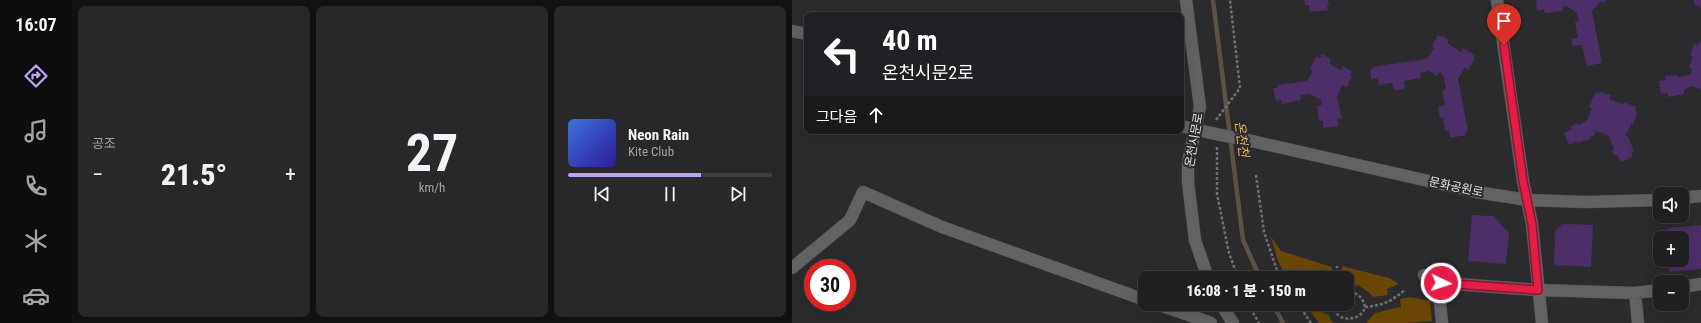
<!DOCTYPE html>
<html lang="ko">
<meta charset="utf-8">
<style>
body{margin:0;font-family:"Roboto Condensed","Noto Sans KR",sans-serif;background:#28282a;color:#f1f3f6;height:100vh;display:flex;flex-direction:column;font-size:15px;white-space:nowrap}
*{box-sizing:border-box;margin:0}
p{font-size:13px;color:#a2a3a5}
.icon{flex:none;width:22px;height:22px;fill:none;stroke:currentColor;stroke-width:2;stroke-linecap:round;stroke-linejoin:round}
.map{position:relative;flex:1;overflow:hidden}
.details{display:flex;flex-direction:column;gap:6px;padding:6px;background:#121213;width:720px}
.details>*{flex:none}
.top-card{position:absolute;left:12px;top:12px;width:380px;height:122px;border-radius:8px;box-shadow:0 4px 16px #0002,0 0 0 1px #3d3e40;background:#202124;color:#fff;overflow:hidden}
.controls{position:absolute;left:861px;top:187px;display:grid;gap:8px}
.controls a{display:grid;place-items:center;width:36px;height:36px;border-radius:8px;background:#202022;box-shadow:0 4px 16px #0002,0 0 0 1px #3d3e40;font-size:20px}
.speed{position:absolute;left:12px;top:259px;display:flex;gap:8px;font-size:20px;font-weight:700;text-align:center}
.speed>*{display:grid;place-content:center;width:52px;height:52px;border-radius:50%;background:#202022;box-shadow:0 4px 16px #0002,0 0 0 1px #3d3e40;line-height:1}
.speed .limit{border:6px solid #d22;background:#fff;color:#111}
.pin{position:absolute;display:grid;place-items:center;width:34px;height:34px;color:#fff;margin:-41px -17px;border-radius:50% 50% 50% 0;rotate:-45deg;box-shadow:0 0 4px #0007}
.pin .icon{rotate:45deg}
.me{position:absolute;width:44px;margin:-22px;rotate:94deg;stroke-linejoin:round;filter:drop-shadow(0 0 3px #0008)}
.turn{display:flex;align-items:center;gap:14px;height:84px;padding:0 12px;font-size:18px}
.turn .icon{width:52px;height:52px;stroke-width:2.5}
.turn b{display:block;font-size:28px;line-height:34px}
.then{display:flex;align-items:center;height:38px;padding:0 12px;background:#0003;gap:8px;font-size:15px}
.big{font-size:30px;font-weight:800;line-height:1.1}
.details .card{flex:1;display:flex;flex-direction:column;justify-content:center;gap:6px;min-width:0;padding:0 14px;border-radius:8px;background:#28282a}
.details .dial{align-items:center;gap:0}
.dial b{font-size:52px;line-height:1}
.song{display:flex;align-items:center;gap:12px}
.cover{width:48px;height:48px;border-radius:6px;background:linear-gradient(135deg,hsl(220 70% 55%),hsl(250 70% 35%))}
.played{height:4px;border-radius:2px;background:linear-gradient(90deg,#bca0f2 65%,#3d3e40 65%)}
.keys{display:flex;justify-content:space-around;direction:ltr}
.heat{display:flex;justify-content:space-between;align-items:center;font-size:22px;direction:ltr}
.details .tiles{flex:1;display:grid;gap:6px;grid-template-columns:repeat(3,1fr)}
.trip{position:absolute;left:346px;top:271px;width:216px;height:40px;border-radius:8px;background:#202022;box-shadow:0 4px 16px #0002,0 0 0 1px #3d3e40;font-weight:800;line-height:40px;text-align:center}
main{display:flex;flex:1;min-height:0}
.menu{display:flex;flex-direction:column;width:72px;justify-content:space-around;align-items:center;background:#0d0d0e;color:#a2a3a5}
.menu .icon{width:28px;height:28px}
.menu .active{color:#bca0f2}
.menu b{font-size:18px;color:#f1f3f6}
.map>svg:first-child{display:block}
.green{fill:#6a4704}
.lines{fill:none;stroke-linecap:round;stroke-linejoin:round}
.stream{stroke:#5c5246;stroke-width:4.5}
.building{fill:#4b2e67}
.minor-casing{stroke:#4a494b;stroke-width:13}
.path{stroke:#6f6e70;stroke-width:2.5;stroke-dasharray:3 2;stroke-linecap:butt}
.minor{stroke:#626164;stroke-width:12}
.minor-bridge-casing{stroke:#4a494b;stroke-width:13;stroke-linecap:butt}
.minor-bridge{stroke:#626164;stroke-width:12}
.route-casing{stroke:#92132f;stroke-width:10}
.route{stroke:#e11d48;stroke-width:7}
.labels{text-anchor:middle;dominant-baseline:central;stroke-width:4;stroke-linejoin:round;paint-order:stroke}
.street-label{font-size:12px;fill:#e2e1e3;stroke:#2b2a2d}
.water-label{font-size:13px;font-style:italic;fill:#f2b75a;stroke:#2b2a2d}
</style>
<main>
<nav class="menu">
<b>16:07</b>
<svg class="icon active" aria-label="directions" viewBox="0 0 24 24"><path d="M12 3l9 9-9 9-9-9zM9 14v-3h6M13 9l2 2-2 2"/></svg>
<svg class="icon" aria-label="music" viewBox="0 0 24 24"><path d="M9 18V5l10-2v13"/><circle cx="6" cy="18" r="3"/><circle cx="16" cy="16" r="3"/></svg>
<svg class="icon" aria-label="phone" viewBox="0 0 24 24"><path d="M5 4h4l2 5-3 2q2 4 5 5l2-3 5 2v4C11 20 4 13 5 4z"/></svg>
<svg class="icon" aria-label="climate" viewBox="0 0 24 24"><path d="M12 3v18M4 7l16 10M4 17L20 7"/></svg>
<svg class="icon" aria-label="car" viewBox="0 0 24 24"><path d="M5 17H2v-5l4-1 3-4h7l3 4 3 1v5h-3M9 17h6M6 11h13"/><circle cx="7" cy="17" r="2"/><circle cx="17" cy="17" r="2"/></svg>
</nav>
<section class="details">
<div class="tiles">
<div class="card"><p>공조</p>
<div class="heat"><a>−</a><b class="big">21.5°</b><a>+</a></div>
</div>
<div class="card dial"><b>27</b><p>km/h</p></div>
<div class="card">
<div class="song"><i class="cover"></i><div><b>Neon Rain</b><p>Kite Club</p></div></div>
<div class="played"></div>
<div class="keys"><svg class="icon" aria-label="previous" viewBox="0 0 24 24"><path d="M18 5L8 12l10 7zM5 5v14"/></svg><svg class="icon" aria-label="pause" viewBox="0 0 24 24"><path d="M8 5v14M16 5v14"/></svg><svg class="icon" aria-label="next" viewBox="0 0 24 24"><path d="M6 5l10 7-10 7zM19 5v14"/></svg></div>
</div>
</div>
</section>
<div class="map">
<svg width="909" height="323" viewBox="0 0 909 323">
<rect width="100%" height="100%" fill="#2b2a2d"/>
<!-- green -->
<path class="green" d="M479,237L489,251L540,267V278H495L486,261Z
M550,266L597,278L607,284L595,289L596,295L581,297C574,289 567,284 555,284V278H549Z
M618,297L638,301L640,321L614,323H574L583,313L609,307L608,299Z
M512,304L537,315L538,319L541,323H527Z"/>
<g class="lines">
<!-- stream -->
<path class="stream" d="M421,0L451,240L468,278
M481,304L491,323"/>
</g>
<!-- building -->
<path class="building" d="M512,0H536L537,6H535L536,10L518,12L517,5H513Z
M744,0H814L812,3L809,1L800,11L810,63L795,66L790,45L781,46L779,39L786,38L783,22L787,21L785,13L775,6L770,7L771,11L753,13L752,9L745,11Z
M901,0H909V9L906,5L904,6Z
M646,35L649,37L650,36L657,40L655,43L669,52L671,48L682,55L681,57L683,58L676,70L673,67L666,79L676,131H673L674,135L658,138L657,131H653L651,118H648L646,107L653,105L650,90L654,89L651,75L648,72L645,76L637,71L628,73L629,78L612,81L613,89L602,90L600,83L587,85L586,78L579,79L578,69H581L580,67L635,59L642,48L640,46Z
M907,42L909,43V89L899,86L892,90V94L876,97V92L869,94L867,81L874,80L873,76L885,75L886,77L898,75L900,69L897,68L901,56L898,55L902,44L906,45Z
M530,54L539,59L537,64L549,70L551,66L560,71L558,75L560,76L555,87L550,85L545,98L550,118L545,119L547,126L531,128V121H527L525,106L530,105L529,100L517,94L508,95L509,100L490,104L489,100L484,101L481,88H486V85L515,81L521,70L518,68L525,56L528,58Z
M808,92L819,95L817,99L831,104L832,102L844,107L843,111L846,112L841,124H839L836,132L833,133L835,137L836,136L842,152L839,153L841,156L829,162L825,155L823,156L820,151L822,150L817,136L805,131L802,132L803,135L798,137L799,139L785,143V141L777,145L772,133L780,129L779,126L786,123L787,125L795,120L800,108L797,107L803,93H807Z
M680,215L701,216L717,233L714,264L676,261Z
M770,224L801,225L799,267L762,265L763,231Z
M909,225V269L878,272L877,260H890V238H875V228Z"/>
<g class="lines">
<defs>
<path id="minor" d="M394,0L408,107L396,163V182L403,240L416,278
M705,0L731,181L740,224L750,323
M0,31L15,34
M389,126L419,133
M464,142L685,192L735,200L794,202L868,200
M890,198L909,196
M0,268L58,220L71,192L150,227L353,300
M632,275L649,283L746,290L843,293L868,290
M646,282L650,323
M890,287L909,284
M843,293L846,323
M365,304L419,323
M429,304L441,323"/>
</defs>
<!-- minor casing -->
<use href="#minor" class="minor-casing"/>
<!-- path -->
<path class="path" d="M424,120L448,88L438,0
M425,147V194L437,253L446,278
M464,175L472,232L486,273L489,278
M544,278L545,266
M456,304L467,323
M506,304L519,323
M527,304L542,309
M542,304C541,323 569,323 573,307C571,297 565,292 555,292
M573,307C592,305 598,302 613,290"/>
<!-- minor -->
<use href="#minor" class="minor"/>
<defs>
<path id="minor-bridge" d="M419,133L464,142"/>
</defs>
<!-- minor-bridge casing -->
<use href="#minor-bridge" class="minor-bridge-casing"/>
<!-- minor-bridge -->
<use href="#minor-bridge" class="minor-bridge"/>
</g>
<g class="lines">
<defs>
<path id="route" d="M649,283L746,290L740,224L731,181L712,45"/>
</defs>
<!-- route casing -->
<use href="#route" class="route-casing"/>
<!-- route -->
<use href="#route" class="route"/>
</g>
<g class="labels">
<!-- street labels -->
<g class="street-label">
<text transform="translate(402 140) rotate(-80)">온천시문로</text>
<text transform="translate(664 187) rotate(12)">문화공원로</text>
</g>
<!-- water labels -->
<g class="water-label">
<text transform="translate(450 139) rotate(83)">온천천</text>
</g>
</g>
</svg>
<div class="controls">
<a><svg class="icon" aria-label="sound" viewBox="0 0 24 24"><path d="M4 9h4l5-4v14l-5-4H4zM17 9q2 3 0 6"/></svg></a>
<a>+</a>
<a>−</a>
</div>
<div class="speed"><div class="limit">30</div></div>
<div class="pin" style="left:712px;top:45px;background:#d93025"><svg class="icon" aria-label="arrive" viewBox="0 0 24 24"><path d="M6 21V4h12l-3 4 3 4H6"/></svg></div>
<svg class="me" style="left:649px;top:283px" viewBox="-20 -20 40 40"><circle r="17" fill="#e11d48" stroke="#fff" stroke-width="3"/><path d="M0-11L8 9 0 5-8 9z" fill="#fff"/></svg>
<div class="trip">16:08 · 1 분 · 150 m</div>
<div class="top-card">
<div class="turn"><svg class="icon" aria-label="left" viewBox="0 0 24 24"><path d="M17 20v-9H6M10 6l-5 5 5 5"/></svg><div><b>40 m</b>온천시문2로</div></div>
<div class="then">그다음<svg class="icon" aria-label="ahead" viewBox="0 0 24 24"><path d="M12 20V5M6 11l6-6 6 6"/></svg></div>
</div>
</div>
</main>
